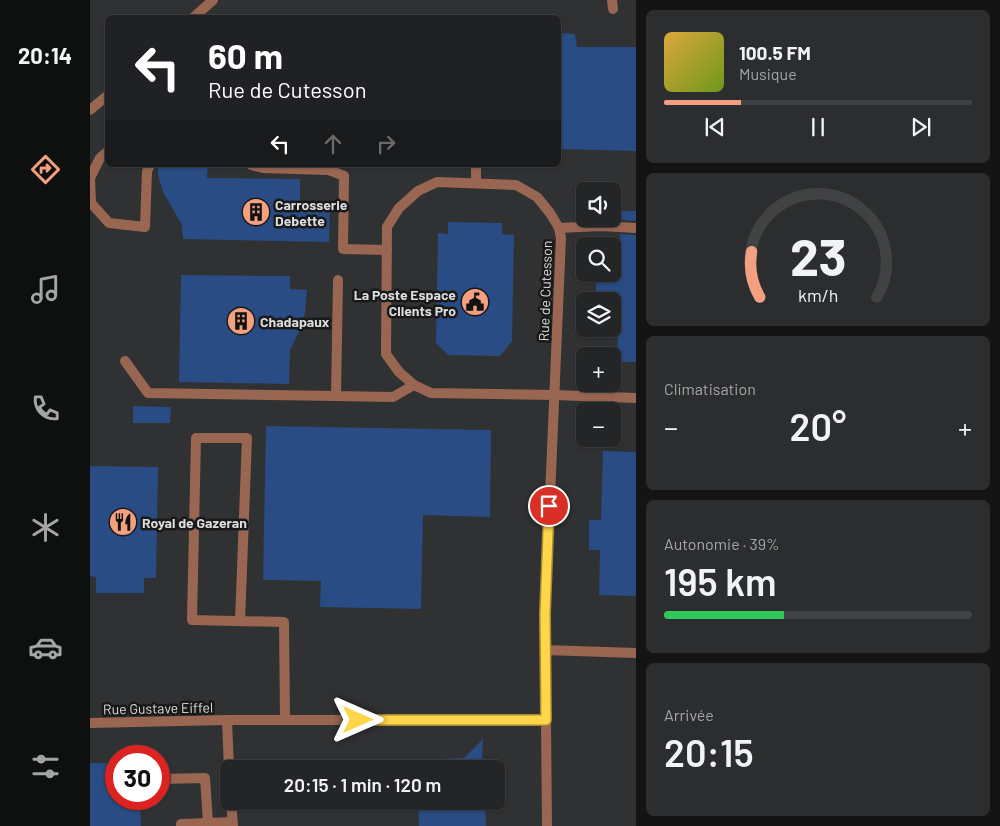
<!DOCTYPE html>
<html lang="fr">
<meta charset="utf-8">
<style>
body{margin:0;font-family:Barlow,sans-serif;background:#2c2d2e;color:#f1f3f6;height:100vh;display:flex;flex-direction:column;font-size:19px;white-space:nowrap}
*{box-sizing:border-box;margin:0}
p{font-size:16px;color:#a3a5a7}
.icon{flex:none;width:28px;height:28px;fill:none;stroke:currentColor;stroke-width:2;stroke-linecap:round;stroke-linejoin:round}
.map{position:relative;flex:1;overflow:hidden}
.sheet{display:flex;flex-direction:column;gap:10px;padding:10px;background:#141415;width:364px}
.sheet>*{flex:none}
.banner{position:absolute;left:15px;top:15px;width:456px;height:152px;border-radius:8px;box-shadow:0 1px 4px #0004,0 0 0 1px #414243;background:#202124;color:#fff;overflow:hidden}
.tools{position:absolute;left:486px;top:182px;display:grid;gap:10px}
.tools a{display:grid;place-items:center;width:45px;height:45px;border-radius:8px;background:#242526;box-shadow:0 1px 4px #0004,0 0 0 1px #414243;font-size:25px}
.speed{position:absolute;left:15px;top:745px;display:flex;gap:10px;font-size:25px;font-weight:700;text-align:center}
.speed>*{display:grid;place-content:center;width:65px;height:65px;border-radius:50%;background:#242526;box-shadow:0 1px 4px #0004,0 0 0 1px #414243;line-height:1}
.speed .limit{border:8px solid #d22;background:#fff;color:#111}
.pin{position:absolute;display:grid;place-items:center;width:42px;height:42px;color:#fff;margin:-21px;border:2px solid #fff;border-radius:50%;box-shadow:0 1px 5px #0007}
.me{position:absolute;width:55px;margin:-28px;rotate:90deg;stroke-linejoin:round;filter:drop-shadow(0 0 4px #0008)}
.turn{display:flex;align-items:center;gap:18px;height:105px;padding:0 20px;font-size:22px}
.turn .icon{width:65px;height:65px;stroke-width:2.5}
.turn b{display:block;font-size:35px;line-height:42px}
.lanes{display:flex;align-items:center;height:48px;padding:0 20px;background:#0003;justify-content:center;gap:25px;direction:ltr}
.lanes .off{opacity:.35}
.big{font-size:38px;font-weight:600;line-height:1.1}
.sheet .card{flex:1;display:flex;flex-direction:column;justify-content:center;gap:8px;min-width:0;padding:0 18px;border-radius:8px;background:#2c2d2e}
.sheet .dial{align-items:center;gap:0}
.dial svg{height:130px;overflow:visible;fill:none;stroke:#414243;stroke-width:7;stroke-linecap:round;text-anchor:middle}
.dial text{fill:#f1f3f6;stroke:none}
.song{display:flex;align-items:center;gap:15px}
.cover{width:60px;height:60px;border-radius:8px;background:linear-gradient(135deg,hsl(40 70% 55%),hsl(80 70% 35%))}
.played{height:5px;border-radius:2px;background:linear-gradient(90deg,#f2a080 25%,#414243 25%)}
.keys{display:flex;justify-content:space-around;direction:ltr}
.heat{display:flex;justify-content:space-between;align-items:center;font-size:28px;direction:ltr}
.charge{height:8px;border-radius:4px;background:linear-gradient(90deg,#34c759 39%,#414243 0)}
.trip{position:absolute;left:130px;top:760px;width:285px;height:50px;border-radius:8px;background:#242526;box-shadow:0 1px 4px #0004,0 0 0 1px #414243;font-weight:600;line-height:50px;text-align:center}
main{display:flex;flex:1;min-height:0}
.tabs{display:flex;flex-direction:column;width:90px;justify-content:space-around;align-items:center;background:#0e0f0f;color:#a3a5a7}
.tabs .icon{width:35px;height:35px}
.tabs .active{color:#f2a080}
.tabs b{font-size:22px;color:#f1f3f6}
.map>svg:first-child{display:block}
.building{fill:#284c83}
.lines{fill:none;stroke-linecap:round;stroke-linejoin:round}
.lane{stroke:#996652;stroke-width:10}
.street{stroke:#996652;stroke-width:10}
.route-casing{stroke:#a68a30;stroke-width:12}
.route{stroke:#ffd54a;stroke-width:9}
.labels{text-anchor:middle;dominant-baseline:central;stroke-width:5;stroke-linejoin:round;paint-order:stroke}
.poi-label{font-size:14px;font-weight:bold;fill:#dbdcdd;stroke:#19191a;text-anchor:start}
.street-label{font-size:14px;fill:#dbdcdd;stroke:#19191a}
</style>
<main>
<nav class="tabs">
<b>20:14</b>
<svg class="icon active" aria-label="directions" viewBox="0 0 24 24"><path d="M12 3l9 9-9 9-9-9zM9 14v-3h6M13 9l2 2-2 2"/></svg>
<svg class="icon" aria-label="music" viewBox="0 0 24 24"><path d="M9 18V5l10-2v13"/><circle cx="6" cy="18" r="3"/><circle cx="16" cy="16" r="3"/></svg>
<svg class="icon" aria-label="phone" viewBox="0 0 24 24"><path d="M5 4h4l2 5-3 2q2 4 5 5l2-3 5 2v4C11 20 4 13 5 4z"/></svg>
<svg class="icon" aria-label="climate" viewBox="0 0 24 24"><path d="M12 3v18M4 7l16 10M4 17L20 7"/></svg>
<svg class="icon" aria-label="car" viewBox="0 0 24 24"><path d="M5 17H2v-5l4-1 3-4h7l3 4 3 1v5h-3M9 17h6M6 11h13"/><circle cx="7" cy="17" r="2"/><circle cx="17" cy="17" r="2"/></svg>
<svg class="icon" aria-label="filters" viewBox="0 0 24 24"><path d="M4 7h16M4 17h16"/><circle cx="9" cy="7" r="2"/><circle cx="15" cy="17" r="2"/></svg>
</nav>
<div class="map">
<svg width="547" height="826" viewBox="0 0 547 826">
<rect width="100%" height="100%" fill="#303133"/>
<!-- building -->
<path class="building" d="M469,33L485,34L487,47H547V151L469,149Z
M68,165H118L117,178L210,179V203H240L239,242L93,239L92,225L73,192L68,175Z
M531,211H547V221L531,220Z
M358,222L412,223V234L424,235L422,341L410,356L358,355L346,343L348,233L358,234Z
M530,234L547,235V362H527L528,335L506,334V329H522V301H506V279L511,274H529Z
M91,275L200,276V289L217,290L215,313L210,330L200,350L199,384L89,382Z
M43,406L81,407L80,423H43Z
M176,426L401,430L400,517L333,515L331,609L230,607L231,581L173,580Z
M513,451L547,452V596L509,595L510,550H499V520H511Z
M0,466L68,467L66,578H54V593H6V577L0,576Z
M393,739L392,758L394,759V769H327V760L374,758Z
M0,763H26V799H50L51,826H0Z
M328,801H395L396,826H329Z"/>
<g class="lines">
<!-- lane -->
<path class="lane" d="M522,0L523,9
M18,151L10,158L0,178L1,203L19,223L55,227L57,171L60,165
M161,165L173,168L239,170L254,176L253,249L297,250
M386,183V165
M469,228L511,226L547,228
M248,280L246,396L303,397L324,385
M35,361L58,393L246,396
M464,395L547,398
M150,621L157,438H106L102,620L194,622L195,720
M137,720L139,769
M71,779L115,778L118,823
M141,801L143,826
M91,826V824L143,822"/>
<!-- street -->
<path class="street" d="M103,18L123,0
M0,110L18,95
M455,650L547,653
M456,720L455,614L471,238L469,228L460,213L447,197L426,185L347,182L328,191L309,208L297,227L296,354L309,372L324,385L341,393L464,395
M0,723L137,720H456L457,826"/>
</g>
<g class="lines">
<defs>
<path id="route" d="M268,720H456L455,614L459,506"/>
</defs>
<!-- route casing -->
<use href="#route" class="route-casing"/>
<!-- route -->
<use href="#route" class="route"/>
</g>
<!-- icons -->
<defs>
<symbol id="building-disc" viewBox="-11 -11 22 22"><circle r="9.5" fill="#f2a080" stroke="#19191a"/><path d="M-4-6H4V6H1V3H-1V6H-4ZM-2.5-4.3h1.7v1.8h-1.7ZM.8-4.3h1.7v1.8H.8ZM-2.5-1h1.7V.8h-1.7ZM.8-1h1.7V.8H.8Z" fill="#111"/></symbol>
<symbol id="civic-disc" viewBox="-11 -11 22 22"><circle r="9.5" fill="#f2a080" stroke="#19191a"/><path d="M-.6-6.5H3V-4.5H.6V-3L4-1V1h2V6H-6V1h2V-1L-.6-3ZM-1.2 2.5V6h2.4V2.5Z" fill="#111"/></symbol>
<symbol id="restaurant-disc" viewBox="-11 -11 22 22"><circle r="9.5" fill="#f2a080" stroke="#19191a"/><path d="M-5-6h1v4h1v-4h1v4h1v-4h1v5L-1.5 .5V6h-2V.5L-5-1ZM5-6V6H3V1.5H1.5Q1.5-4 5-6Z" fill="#111"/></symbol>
</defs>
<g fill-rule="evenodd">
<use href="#building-disc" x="150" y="196" width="32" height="32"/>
<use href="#civic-disc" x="369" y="286" width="32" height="32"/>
<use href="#building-disc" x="135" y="305" width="32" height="32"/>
<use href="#restaurant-disc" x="17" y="506" width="32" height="32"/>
</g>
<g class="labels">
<!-- poi labels -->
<g class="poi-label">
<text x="185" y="204">Carrosserie<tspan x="185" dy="16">Debette</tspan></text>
<text x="366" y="294" text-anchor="end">La Poste Espace<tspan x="366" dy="16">Clients Pro</tspan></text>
<text x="170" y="321">Chadapaux</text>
<text x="52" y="522">Royal de Gazeran</text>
</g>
<!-- street labels -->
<g class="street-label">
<text transform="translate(455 291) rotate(-88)">Rue de Cutesson</text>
<text transform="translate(68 708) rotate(-1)">Rue Gustave Eiffel</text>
</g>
</g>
</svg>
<div class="tools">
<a><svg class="icon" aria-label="sound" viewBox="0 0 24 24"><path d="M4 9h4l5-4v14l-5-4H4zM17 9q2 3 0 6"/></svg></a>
<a><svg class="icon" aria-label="search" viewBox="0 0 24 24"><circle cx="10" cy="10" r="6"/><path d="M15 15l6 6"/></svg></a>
<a><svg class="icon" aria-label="layers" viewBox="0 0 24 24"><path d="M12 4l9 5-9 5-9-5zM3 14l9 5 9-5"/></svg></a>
<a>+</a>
<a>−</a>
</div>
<div class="speed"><div class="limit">30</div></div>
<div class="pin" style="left:459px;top:506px;background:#d93025"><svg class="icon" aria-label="arrive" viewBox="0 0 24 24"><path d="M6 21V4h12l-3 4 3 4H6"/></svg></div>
<svg class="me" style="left:268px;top:720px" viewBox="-20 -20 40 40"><path d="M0-17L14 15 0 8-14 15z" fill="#ffd54a" stroke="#fff" stroke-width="4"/></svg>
<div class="trip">20:15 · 1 min · 120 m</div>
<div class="banner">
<div class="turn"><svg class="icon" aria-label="left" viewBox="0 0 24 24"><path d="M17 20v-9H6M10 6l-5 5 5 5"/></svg><div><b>60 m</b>Rue de Cutesson</div></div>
<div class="lanes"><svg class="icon" aria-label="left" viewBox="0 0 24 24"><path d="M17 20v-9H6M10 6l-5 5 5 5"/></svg><svg class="icon off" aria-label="ahead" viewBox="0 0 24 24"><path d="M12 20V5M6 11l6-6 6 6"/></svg><svg class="icon off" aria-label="right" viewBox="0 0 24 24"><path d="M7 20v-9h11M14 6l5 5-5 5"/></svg></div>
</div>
</div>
<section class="sheet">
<div class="card">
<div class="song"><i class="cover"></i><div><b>100.5 FM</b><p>Musique</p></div></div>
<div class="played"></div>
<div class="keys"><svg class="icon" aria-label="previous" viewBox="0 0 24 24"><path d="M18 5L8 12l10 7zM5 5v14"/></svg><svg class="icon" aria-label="pause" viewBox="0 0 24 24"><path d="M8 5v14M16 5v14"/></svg><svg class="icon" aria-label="next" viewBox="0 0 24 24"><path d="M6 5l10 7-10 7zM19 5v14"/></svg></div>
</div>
<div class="card dial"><svg viewBox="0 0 100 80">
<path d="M14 69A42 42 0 1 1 86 69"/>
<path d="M14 69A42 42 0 0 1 9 41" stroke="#f2a080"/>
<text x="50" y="56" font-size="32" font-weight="700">23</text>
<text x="50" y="72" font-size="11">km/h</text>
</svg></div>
<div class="card"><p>Climatisation</p>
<div class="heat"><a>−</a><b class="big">20°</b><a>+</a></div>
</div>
<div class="card"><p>Autonomie · 39%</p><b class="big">195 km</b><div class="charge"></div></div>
<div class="card"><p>Arrivée</p><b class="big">20:15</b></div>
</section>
</main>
